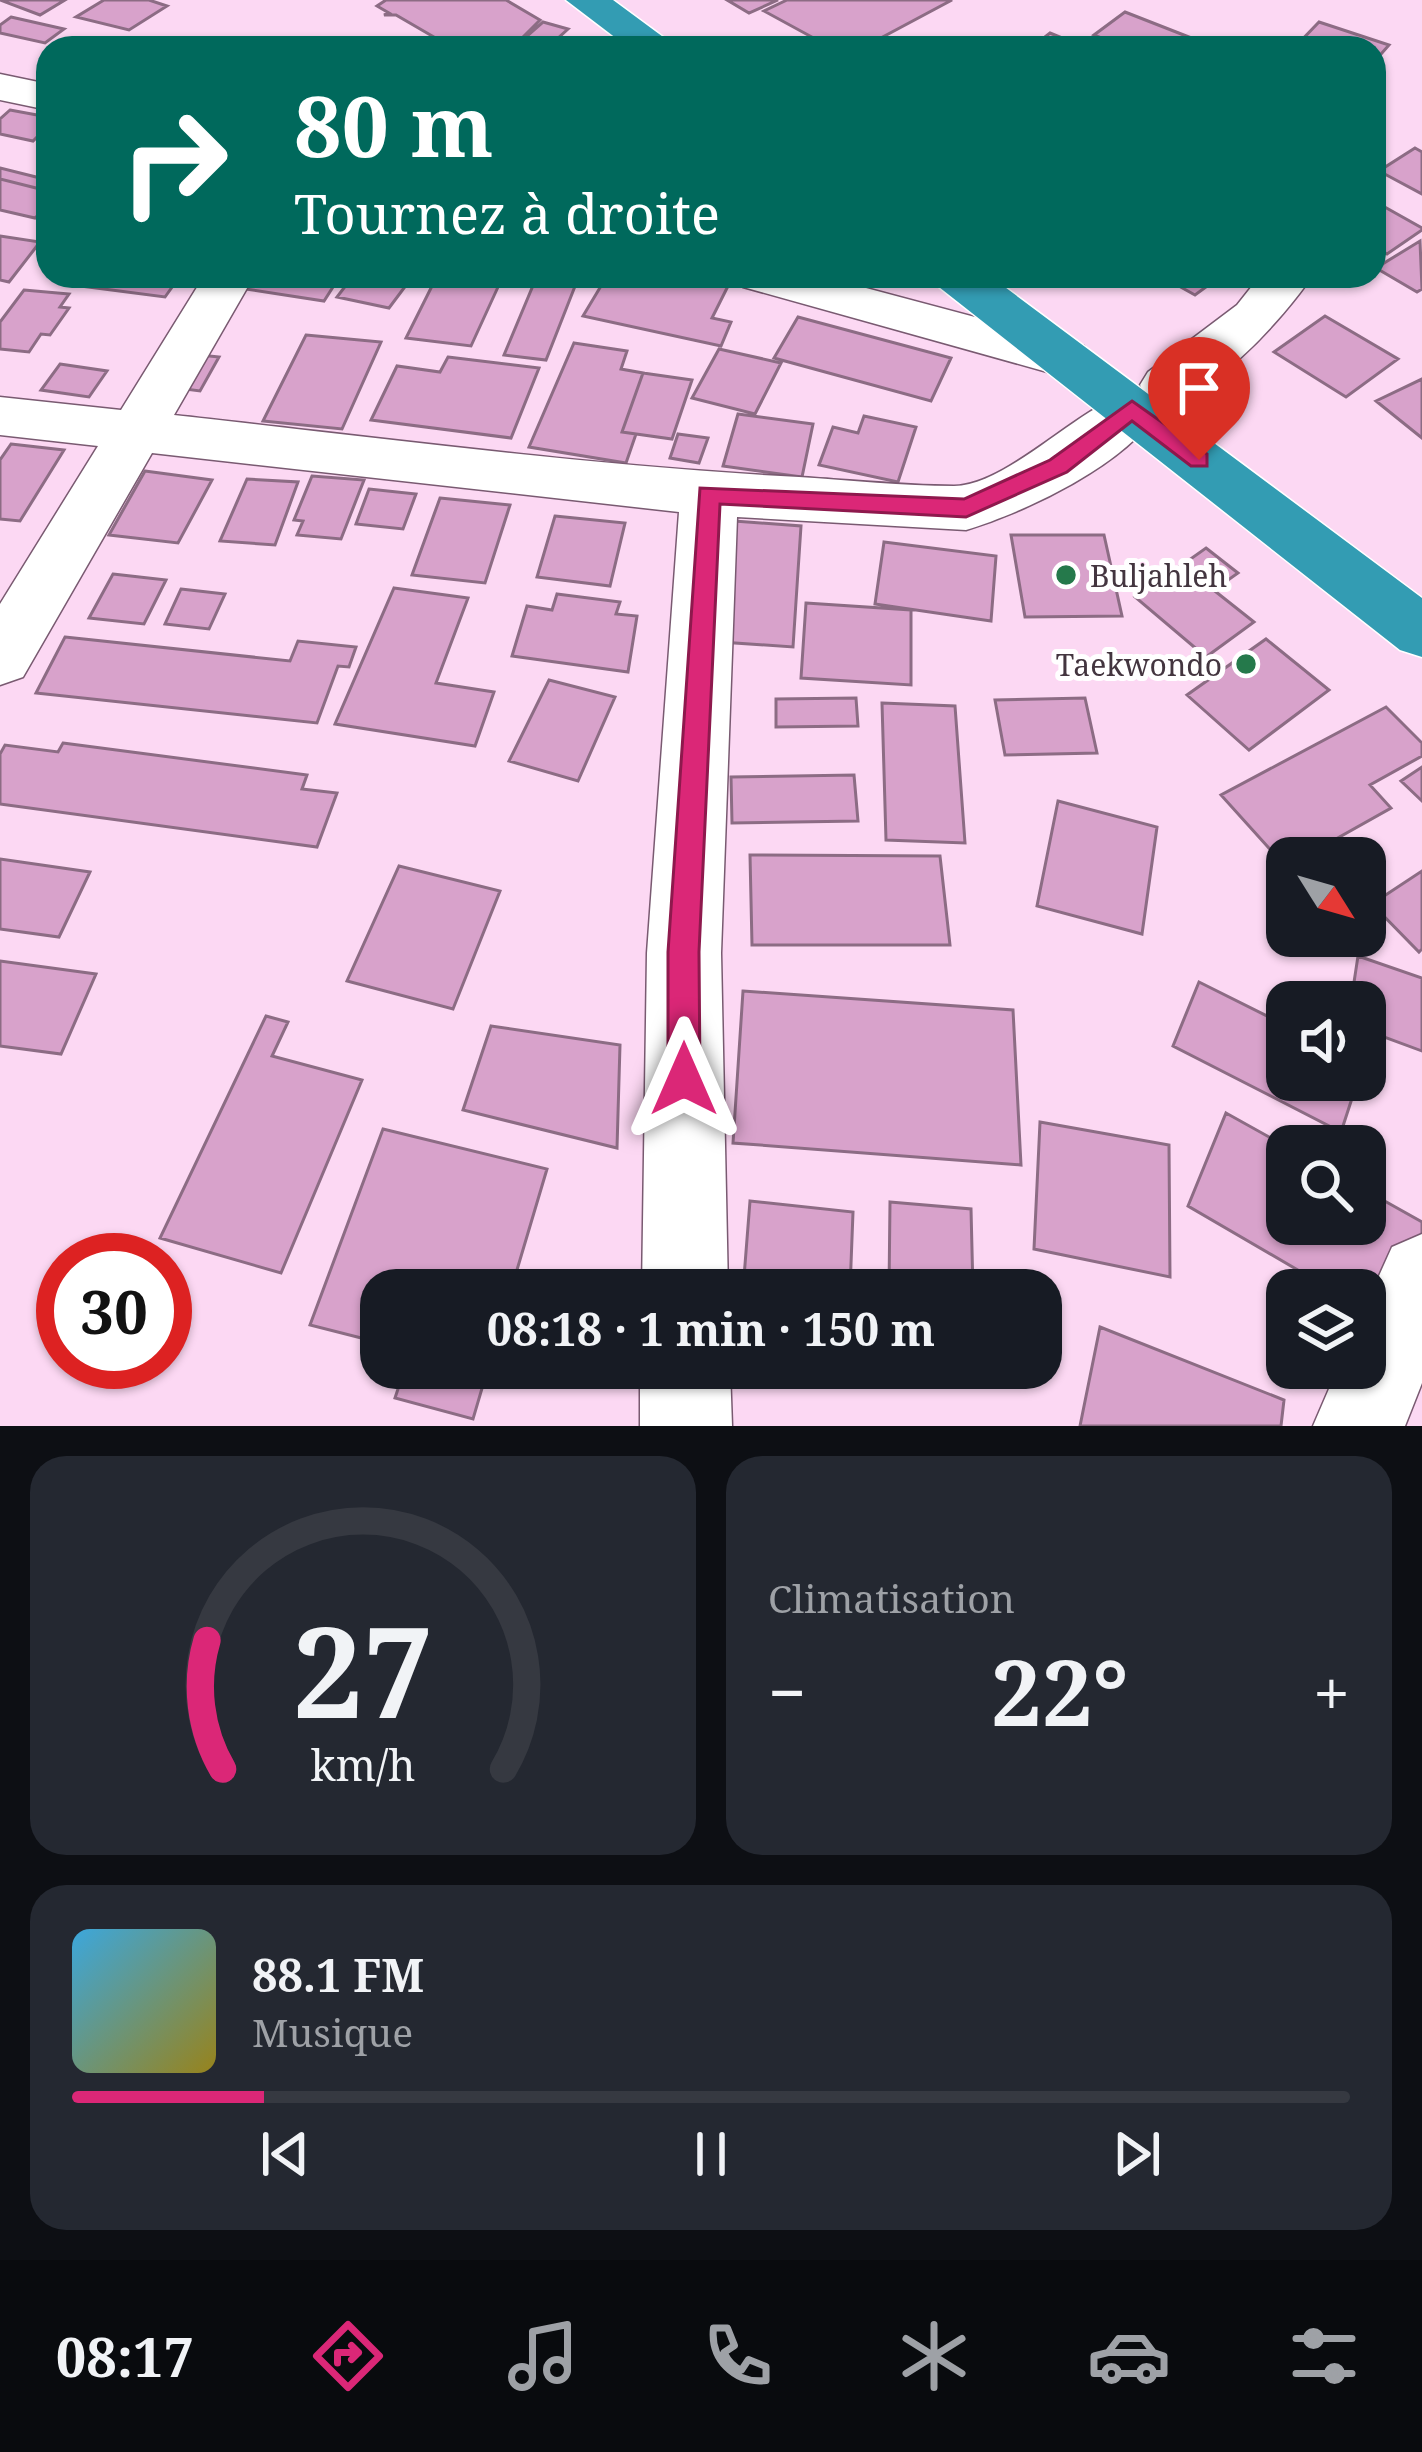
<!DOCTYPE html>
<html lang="fr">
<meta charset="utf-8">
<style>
body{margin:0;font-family:"Noto Serif",serif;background:#242831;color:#f1f3f6;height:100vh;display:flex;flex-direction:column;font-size:45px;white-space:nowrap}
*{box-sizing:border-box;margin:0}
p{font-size:39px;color:#9ea1a6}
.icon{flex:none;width:66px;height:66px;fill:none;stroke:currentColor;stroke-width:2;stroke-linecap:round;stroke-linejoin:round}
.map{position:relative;height:1426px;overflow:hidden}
.sheet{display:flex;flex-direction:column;gap:30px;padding:30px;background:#0d0f14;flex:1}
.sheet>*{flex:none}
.top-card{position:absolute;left:36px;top:36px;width:1350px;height:252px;border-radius:36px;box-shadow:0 3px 9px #0004;background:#00695c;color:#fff;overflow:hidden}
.needle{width:78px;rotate:127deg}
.buttons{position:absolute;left:1266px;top:837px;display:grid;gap:24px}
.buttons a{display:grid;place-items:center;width:120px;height:120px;border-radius:24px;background:#171b24;box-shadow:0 3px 9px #0004;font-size:60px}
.speed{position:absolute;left:36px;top:1233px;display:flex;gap:24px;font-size:60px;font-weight:700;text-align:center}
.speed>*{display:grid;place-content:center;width:156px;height:156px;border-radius:50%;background:#171b24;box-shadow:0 3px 9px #0004;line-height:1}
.speed .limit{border:18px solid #d22;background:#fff;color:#111}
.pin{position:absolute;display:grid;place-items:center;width:102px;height:102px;color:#fff;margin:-123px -51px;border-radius:50% 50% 50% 0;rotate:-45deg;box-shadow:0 0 12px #0007}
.pin .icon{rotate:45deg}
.me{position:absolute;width:132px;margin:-66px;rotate:0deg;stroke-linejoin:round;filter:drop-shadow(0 0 9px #0008)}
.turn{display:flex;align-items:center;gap:42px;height:252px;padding:0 60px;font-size:54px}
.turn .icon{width:156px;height:156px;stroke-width:2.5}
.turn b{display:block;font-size:84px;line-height:102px}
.big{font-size:90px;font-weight:700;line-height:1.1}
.sheet .tile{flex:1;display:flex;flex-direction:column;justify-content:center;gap:18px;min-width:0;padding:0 42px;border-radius:36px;background:#242831}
.sheet .dial{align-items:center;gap:0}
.dial svg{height:312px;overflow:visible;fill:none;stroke:#363941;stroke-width:7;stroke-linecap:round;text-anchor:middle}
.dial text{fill:#f1f3f6;stroke:none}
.song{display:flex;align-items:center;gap:36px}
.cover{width:144px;height:144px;border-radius:18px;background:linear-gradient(135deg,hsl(200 70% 55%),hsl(50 70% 35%))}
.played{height:12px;border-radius:6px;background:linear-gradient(90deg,#db2777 15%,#363941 15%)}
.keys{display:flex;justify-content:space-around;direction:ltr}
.heat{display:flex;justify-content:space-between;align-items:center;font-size:66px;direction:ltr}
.sheet .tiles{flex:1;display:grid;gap:30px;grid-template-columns:1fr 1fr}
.tile:last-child{grid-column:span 2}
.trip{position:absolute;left:360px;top:1269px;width:702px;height:120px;border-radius:36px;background:#171b24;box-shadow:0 3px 9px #0004;font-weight:700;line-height:120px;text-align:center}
.menu{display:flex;height:192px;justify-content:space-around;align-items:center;background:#090b0e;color:#9ea1a6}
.menu .icon{width:84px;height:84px}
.menu .on{color:#db2777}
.menu b{font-size:54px;color:#f1f3f6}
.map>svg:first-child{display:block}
.building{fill:#d8a2cb;stroke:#8c6c84;stroke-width:3}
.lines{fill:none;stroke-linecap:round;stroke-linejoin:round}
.minor-casing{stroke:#795a71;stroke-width:3}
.highway-casing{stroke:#fff;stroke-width:3}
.minor{fill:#fff;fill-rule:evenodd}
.highway{fill:#339cb3;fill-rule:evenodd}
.route{fill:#db2777;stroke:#8e194d;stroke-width:3}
.poi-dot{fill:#25794b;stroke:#fff;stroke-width:4.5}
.labels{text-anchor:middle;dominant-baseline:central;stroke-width:10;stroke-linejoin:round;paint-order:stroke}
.poi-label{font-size:30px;fill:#43353f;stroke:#fff;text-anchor:start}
</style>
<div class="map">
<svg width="1422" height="1426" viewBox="0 0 1422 1426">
<rect width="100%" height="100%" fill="#fcd8f3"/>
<!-- building -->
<path class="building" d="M0,0H65L40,15Z
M104,0H149L167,6L129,30L76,17Z
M386,0H506L540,20L512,48L441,47L434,43L439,40L396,15H384L389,13L377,6Z
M727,0H778L749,13Z
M787,0H952L862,48H832L764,11Z
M1125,12L1217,48H1125L1094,35Z
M11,17L64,29L45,43L0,33V25Z
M543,22L568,29L547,48L526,43L532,38L527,36Z
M1319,22L1389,45L1374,62V48L1297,45Z
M1050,33L1079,45L1031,48Z
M10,110L48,117V126L33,141L0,134V119Z
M1415,148L1422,152V194L1379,171Z
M0,168L48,180V191L0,179Z
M0,179L48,191V207L35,218L0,210Z
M1374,201L1422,228V230L1387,254L1374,246Z
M0,236L40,242L9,282L0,280Z
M1420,241L1422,289L1417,292L1376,268Z
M88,276H180L165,297L81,286Z
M232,276H340L324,301L226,286Z
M353,276H413L389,308L337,297Z
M437,276H503L471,346L406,338Z
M537,276H579L546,360L504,355Z
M607,276H679L728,286L712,318L731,322L721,346L583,316Z
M1161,276H1221L1195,295Z
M24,290L69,294L60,307L69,308L50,335L41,334L29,352L0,349V322Z
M1325,316L1398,359L1346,397L1274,352Z
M798,317L951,358L931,401L774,358Z
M306,335L381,342L342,429L263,421Z
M574,343L627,351L621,369L643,373L622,432L636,434L626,463L529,447Z
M719,349L781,363L755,414L692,398Z
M190,354L219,357L200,391L170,387Z
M448,357L539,368L511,438L371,420L397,366L440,372Z
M60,364L107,371L89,397L41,390Z
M643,373L692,380L672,439L622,432Z
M1422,379V438L1376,401Z
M738,414L813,424L802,477L723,466Z
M864,416L916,427L898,482L819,465L833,427L858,433Z
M678,434L708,438L699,463L670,458Z
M11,444L64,450L20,521L0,519V460Z
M145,471L212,480L178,543L109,535Z
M312,476L364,480L341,539L297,535L303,521L294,520Z
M247,479L298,482L275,545L220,541Z
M369,489L416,494L403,529L356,524Z
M440,498L510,505L485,583L412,575Z
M555,516L625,523L610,586L537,577Z
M734,521L801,526L793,647L721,642Z
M1011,535H1104L1122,616L1025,617Z
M884,542L996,556L991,621L875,604Z
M1206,548L1238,573L1214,590L1182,565Z
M1182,565L1254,622L1206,657L1135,597Z
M113,574L166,580L144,624L89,618Z
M394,588L468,598L436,683L494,692L475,746L335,724Z
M181,589L225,594L209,629L165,624Z
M557,594L620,602L616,614L637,616L628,672L512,656L527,606L552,610Z
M806,603L911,610V685L801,678Z
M65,637L290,661L298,641L356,647L349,667L338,666L317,723L36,693Z
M1266,639L1329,690L1249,750L1187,695Z
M549,680L615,697L578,781L509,761Z
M856,698L858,726L776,727V699Z
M1085,698L1097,753L1005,755L995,700Z
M882,703L955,706L965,843L886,840Z
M1386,707L1422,743V756L1370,785L1391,808L1302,858H1287L1286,867L1221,795Z
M63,743L307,775L302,789L337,793L317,847L0,804V754L5,745L58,752Z
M1422,767V801L1401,781Z
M854,775L858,821L732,823L731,777Z
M1058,801L1157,827L1142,934L1037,906Z
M750,855L940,856L950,945H752Z
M0,859L90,872L59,937L0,929Z
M399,866L500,891L453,1009L347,981Z
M1422,871V949L1419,952L1372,904Z
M1358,956L1422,978V1051L1365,1030V1002H1351Z
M0,961L96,974L61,1054L0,1046Z
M1199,982L1287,1026V1080H1358L1341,1132L1173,1046Z
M743,991L1013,1010L1021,1165L733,1143Z
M266,1016L288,1022L272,1056L362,1080L281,1273L160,1238Z
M491,1026L620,1045L617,1148L463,1110Z
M1226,1113L1287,1147V1224H1365V1190L1422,1222V1236L1365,1309V1290H1332L1188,1206Z
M1040,1122L1169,1145L1170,1277L1034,1249Z
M383,1129L547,1169L511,1290H381V1343L310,1325Z
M750,1201L853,1212L850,1290H743Z
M890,1202L971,1209L973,1290H889Z
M1100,1327L1284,1400L1281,1426H1080Z
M405,1368H488L473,1419L395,1398Z"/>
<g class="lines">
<defs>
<path id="minor" d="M0,74L48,84V110L0,100Z
M204,276H254L174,415C382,438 590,466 799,477C850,480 903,486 954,486C1016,485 1101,381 1145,394L1140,385L1148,372L1237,305L1260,276H1312C1288,313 1201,413 1154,400L1160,409C1126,465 1027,511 966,530L737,517L721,953L728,1290H642L647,953L679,512L152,453L23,677L0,685V604L98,446L0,435V397L121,410Z
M736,276H821L1084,346L1092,359L1084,372L1065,377L743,287Z
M1422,1234V1383L1405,1426H1313L1338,1368H1365V1307L1392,1247Z
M640,1368H730L732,1426H640Z"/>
<path id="highway" d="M566,0H613L678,48H629Z
M932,276H990L1422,598V657L1400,650L939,287Z"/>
</defs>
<!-- minor casing -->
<use href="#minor" class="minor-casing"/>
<!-- highway casing -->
<use href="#highway" class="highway-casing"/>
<!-- minor -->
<use href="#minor" class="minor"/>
<!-- highway -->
<use href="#highway" class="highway"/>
</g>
<!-- route -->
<path class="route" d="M1132,401L1207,454V466H1191L1132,421L1067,472L966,517L720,504L699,952L700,1079L696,1091L684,1095L672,1091L668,1079V952L700,488L964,499L1050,460Z"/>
<!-- markers -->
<g class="poi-dot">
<circle cx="1066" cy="575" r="12"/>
<circle cx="1246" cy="664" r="12"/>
</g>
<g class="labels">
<!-- poi labels -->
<g class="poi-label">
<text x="1090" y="575">Buljahleh</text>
<text x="1222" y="664" text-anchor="end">Taekwondo</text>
</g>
</g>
</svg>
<div class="buttons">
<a><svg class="needle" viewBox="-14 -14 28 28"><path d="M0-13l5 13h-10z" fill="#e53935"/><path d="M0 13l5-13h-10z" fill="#9ea1a6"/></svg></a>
<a><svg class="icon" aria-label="sound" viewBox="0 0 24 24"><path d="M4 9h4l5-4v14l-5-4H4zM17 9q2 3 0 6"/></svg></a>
<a><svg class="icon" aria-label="search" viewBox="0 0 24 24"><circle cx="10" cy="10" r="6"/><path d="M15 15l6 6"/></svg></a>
<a><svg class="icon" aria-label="layers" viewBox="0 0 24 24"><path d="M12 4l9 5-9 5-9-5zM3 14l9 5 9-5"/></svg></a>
</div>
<div class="speed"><div class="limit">30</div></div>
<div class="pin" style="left:1199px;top:460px;background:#d93025"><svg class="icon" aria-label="arrive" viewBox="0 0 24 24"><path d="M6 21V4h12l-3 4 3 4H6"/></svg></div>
<svg class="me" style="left:684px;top:1079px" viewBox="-20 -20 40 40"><path d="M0-17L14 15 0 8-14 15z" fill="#db2777" stroke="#fff" stroke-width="4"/></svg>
<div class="trip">08:18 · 1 min · 150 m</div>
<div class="top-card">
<div class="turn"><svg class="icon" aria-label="right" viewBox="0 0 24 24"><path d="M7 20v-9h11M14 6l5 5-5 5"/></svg><div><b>80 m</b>Tournez à droite</div></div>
</div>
</div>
<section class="sheet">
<div class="tiles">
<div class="tile dial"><svg viewBox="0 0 100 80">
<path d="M14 69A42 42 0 1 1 86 69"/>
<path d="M14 69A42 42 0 0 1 10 36" stroke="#db2777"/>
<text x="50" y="56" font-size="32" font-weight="700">27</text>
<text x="50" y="72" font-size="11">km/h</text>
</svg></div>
<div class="tile"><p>Climatisation</p>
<div class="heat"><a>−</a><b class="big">22°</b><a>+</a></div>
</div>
<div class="tile">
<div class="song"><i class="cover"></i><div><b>88.1 FM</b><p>Musique</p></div></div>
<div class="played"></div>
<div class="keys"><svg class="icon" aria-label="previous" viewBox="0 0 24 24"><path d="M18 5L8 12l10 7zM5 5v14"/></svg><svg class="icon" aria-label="pause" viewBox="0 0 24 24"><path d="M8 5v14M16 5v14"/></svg><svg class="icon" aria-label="next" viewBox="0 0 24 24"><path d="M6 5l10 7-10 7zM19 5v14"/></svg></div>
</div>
</div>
</section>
<nav class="menu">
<b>08:17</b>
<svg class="icon on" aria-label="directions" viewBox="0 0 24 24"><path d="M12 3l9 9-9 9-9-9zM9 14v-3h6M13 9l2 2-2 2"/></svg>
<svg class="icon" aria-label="music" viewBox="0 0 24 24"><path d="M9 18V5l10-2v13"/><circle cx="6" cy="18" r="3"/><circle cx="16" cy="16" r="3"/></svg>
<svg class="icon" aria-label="phone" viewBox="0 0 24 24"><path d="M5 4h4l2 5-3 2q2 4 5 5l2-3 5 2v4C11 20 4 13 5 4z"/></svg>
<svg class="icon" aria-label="climate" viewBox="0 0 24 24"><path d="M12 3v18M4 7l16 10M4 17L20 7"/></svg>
<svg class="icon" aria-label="car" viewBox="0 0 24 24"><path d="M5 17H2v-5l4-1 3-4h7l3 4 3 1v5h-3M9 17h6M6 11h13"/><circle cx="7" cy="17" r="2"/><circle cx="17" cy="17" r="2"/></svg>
<svg class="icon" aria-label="filters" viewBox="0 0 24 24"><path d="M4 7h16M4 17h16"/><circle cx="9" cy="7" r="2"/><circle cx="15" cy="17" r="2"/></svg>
</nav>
